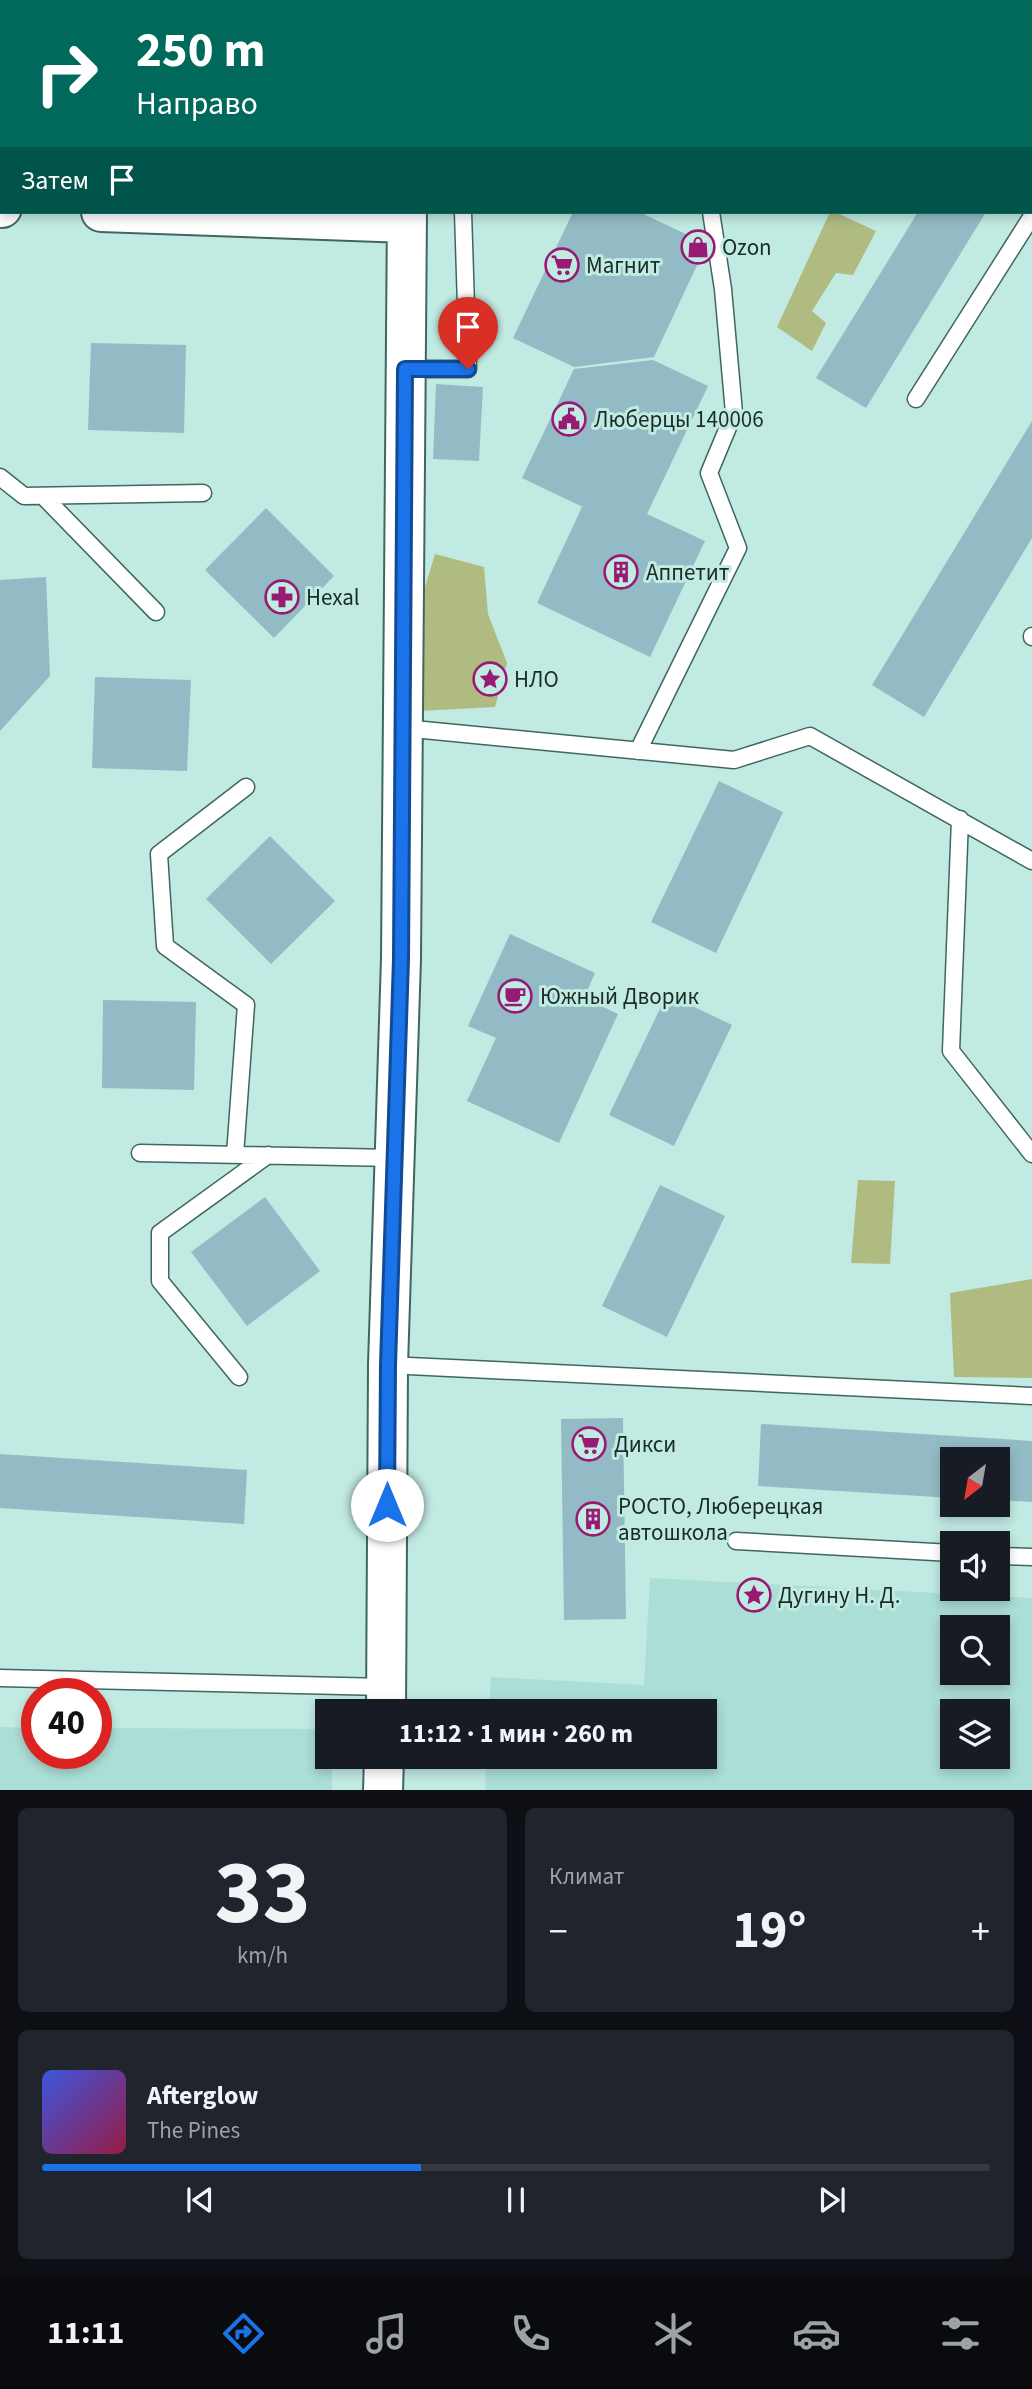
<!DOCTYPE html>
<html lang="ru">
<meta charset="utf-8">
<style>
body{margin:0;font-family:"Source Sans 3",sans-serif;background:#20242c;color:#f1f3f6;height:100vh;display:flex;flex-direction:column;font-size:26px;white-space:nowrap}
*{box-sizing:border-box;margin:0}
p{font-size:23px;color:#9ea1a6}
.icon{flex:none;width:38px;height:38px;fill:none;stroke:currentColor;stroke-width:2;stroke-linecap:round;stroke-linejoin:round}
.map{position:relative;height:1790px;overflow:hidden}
.sheet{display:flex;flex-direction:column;gap:18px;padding:18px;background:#0d0f14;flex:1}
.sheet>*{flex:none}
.hud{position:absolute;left:0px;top:0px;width:1032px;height:214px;box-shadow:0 4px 10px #0003;background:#00695c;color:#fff;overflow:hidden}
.needle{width:46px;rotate:211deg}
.fabs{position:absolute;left:940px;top:1447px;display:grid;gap:14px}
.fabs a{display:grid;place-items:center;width:70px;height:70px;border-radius:0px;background:#171b24;box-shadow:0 4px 10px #0003;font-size:35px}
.speed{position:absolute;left:21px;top:1678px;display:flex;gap:14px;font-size:35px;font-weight:700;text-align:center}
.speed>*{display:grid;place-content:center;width:91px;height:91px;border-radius:50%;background:#171b24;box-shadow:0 4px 10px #0003;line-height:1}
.speed .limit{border:10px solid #d22;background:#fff;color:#111}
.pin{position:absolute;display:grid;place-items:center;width:60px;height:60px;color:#fff;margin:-72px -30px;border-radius:50% 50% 50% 0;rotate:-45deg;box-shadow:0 0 7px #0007}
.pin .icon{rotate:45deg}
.me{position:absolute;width:77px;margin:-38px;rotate:0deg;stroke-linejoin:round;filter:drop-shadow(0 0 5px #0008)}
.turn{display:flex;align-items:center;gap:24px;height:147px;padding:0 21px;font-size:32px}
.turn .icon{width:91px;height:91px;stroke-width:2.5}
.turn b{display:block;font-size:49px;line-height:60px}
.then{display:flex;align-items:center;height:66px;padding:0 21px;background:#0003;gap:14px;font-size:26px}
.big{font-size:52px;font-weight:700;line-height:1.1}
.sheet .card{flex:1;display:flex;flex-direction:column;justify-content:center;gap:10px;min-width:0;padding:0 24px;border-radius:10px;background:#20242c}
.sheet .dial{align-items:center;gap:0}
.dial b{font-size:91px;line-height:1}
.song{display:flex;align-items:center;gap:21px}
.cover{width:84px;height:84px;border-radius:10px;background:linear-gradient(135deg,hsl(230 70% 55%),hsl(340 70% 35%))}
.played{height:7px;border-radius:4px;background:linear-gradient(90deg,#1a73e8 40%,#363941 40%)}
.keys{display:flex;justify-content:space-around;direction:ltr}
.heat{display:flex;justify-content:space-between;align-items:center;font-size:38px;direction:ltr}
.sheet .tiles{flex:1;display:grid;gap:18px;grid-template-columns:1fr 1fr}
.card:last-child{grid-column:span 2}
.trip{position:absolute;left:315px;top:1699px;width:402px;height:70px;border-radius:0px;background:#171b24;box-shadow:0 4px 10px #0003;font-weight:700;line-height:70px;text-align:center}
.menu{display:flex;height:112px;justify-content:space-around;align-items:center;background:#090b0e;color:#9ea1a6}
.menu .icon{width:49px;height:49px}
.menu .selected{color:#1a73e8}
.menu b{font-size:32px;color:#f1f3f6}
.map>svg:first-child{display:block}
.built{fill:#abded4;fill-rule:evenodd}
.green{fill:#b0bb82}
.building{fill:#93bbc5}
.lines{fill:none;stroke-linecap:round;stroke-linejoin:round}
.service-casing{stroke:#406660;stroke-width:19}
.tertiary-casing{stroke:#406660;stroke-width:42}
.path{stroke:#6c8984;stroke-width:4.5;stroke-dasharray:7 3.5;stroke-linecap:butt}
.service{stroke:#fff;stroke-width:16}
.tertiary{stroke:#fff;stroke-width:38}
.route-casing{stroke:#114b97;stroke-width:18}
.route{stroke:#1a73e8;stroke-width:12}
.labels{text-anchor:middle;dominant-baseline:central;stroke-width:6;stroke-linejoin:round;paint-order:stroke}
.poi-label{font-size:23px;fill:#1b2b28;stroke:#c0eae2;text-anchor:start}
</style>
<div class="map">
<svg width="1032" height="1791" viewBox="0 0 1032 1791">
<rect width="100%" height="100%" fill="#c0eae2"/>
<!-- built -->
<path class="built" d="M484,0H774V2H484Z
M650,1578L1032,1598V1790H485L486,1757H705V1712L489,1711L491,1677L644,1685ZM952,1628H998V1673H952ZM952,1712H998V1757H952Z
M0,1727L37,1728V1754H96V1728L327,1729V1757H332V1790H0Z"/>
<!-- green -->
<path class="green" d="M830,212H835L876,231L853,275L836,273L812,311L826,323L812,351L777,327Z
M435,554L484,567L488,614L507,663L495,707L421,711V600Z
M858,1180L895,1181L890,1264L851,1263Z
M1032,1279V1378L954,1377L950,1293Z"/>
<!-- building -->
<path class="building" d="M573,212H639L707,244L654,357L574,367L513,338Z
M918,212H986L866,408L816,378Z
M91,343L186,345L184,433L88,430Z
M653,360L708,386L647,514L705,541L650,657L537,603L582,507L585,508L522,478L574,369Z
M436,384L483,387L479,461L433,459Z
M1032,421V538L924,717L872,685Z
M266,508L334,576L274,638L205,570Z
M46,577L50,676L0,731V580Z
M95,677L191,680L187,771L92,768Z
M719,781L783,812L716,953L651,922Z
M270,836L335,901L271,964L206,899Z
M510,934L595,973L584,998L618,1014L559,1143L467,1101L496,1038L468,1026Z
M667,994L732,1025L674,1146L609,1115Z
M103,1000L196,1002L194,1090L102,1088Z
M660,1185L725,1216L667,1337L602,1306Z
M265,1197L320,1271L247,1326L191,1252Z
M623,1418L626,1619L564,1620L561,1419Z
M761,1424L1032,1441V1502L998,1500V1460H952V1498L758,1486Z
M0,1454L247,1470L244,1524L0,1508Z"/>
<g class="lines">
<defs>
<path id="service" d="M171,2V0
M406,369H468L463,212
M916,399L1032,216
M0,477L24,496L203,493
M43,496L156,612
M1032,636V637
M403,728L734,760L810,736L1032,861
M638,751L738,548L709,473L734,413L723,289L711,212
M960,819L951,1051L1032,1154
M140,1153L394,1158
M235,1155L246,1005L165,946L159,854L246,787
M388,1365L1032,1396
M239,1377L160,1281V1233L268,1155
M736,1541L952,1553
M998,1556L1032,1557
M0,1678L386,1687"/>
<path id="tertiary" d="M404,0V2
M0,208H2
M101,212L407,223
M386,1712L388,1365L401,959L407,212
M383,1791L384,1757"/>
</defs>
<!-- service casing -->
<use href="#service" class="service-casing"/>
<!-- tertiary casing -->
<use href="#tertiary" class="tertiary-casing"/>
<!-- path -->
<path class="path" d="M350,0V2
M1031,43L1032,44
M0,160H2"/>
<!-- service -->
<use href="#service" class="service"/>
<!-- tertiary -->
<use href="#tertiary" class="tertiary"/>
</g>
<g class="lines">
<defs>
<path id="route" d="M387,1505L388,1365L401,959L405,369H468"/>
</defs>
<!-- route casing -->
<use href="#route" class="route-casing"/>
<!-- route -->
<use href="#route" class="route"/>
</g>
<!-- icons -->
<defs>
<symbol id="shop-ring" viewBox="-11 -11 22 22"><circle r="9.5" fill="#c0eae2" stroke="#981a72" stroke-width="1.5"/><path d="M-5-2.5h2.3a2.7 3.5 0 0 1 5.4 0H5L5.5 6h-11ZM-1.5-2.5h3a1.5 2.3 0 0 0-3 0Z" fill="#981a72"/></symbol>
<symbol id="supermarket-ring" viewBox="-11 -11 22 22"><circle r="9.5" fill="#c0eae2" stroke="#981a72" stroke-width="1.5"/><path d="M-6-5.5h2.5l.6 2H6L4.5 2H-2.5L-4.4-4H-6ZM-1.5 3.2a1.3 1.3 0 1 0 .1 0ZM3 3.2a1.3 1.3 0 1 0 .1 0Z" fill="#981a72"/></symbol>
<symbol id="civic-ring" viewBox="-11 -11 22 22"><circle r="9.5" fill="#c0eae2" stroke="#981a72" stroke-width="1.5"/><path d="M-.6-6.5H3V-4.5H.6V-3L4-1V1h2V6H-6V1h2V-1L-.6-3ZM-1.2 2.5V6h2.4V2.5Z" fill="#981a72"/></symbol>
<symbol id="building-ring" viewBox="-11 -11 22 22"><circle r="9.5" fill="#c0eae2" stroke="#981a72" stroke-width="1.5"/><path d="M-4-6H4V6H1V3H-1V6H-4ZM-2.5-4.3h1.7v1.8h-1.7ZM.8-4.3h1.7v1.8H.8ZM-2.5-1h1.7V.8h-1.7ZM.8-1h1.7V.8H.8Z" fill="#981a72"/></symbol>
<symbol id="pharmacy-ring" viewBox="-11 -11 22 22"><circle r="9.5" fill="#c0eae2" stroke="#981a72" stroke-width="1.5"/><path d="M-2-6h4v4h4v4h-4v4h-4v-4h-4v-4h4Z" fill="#981a72"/></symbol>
<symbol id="sight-ring" viewBox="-11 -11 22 22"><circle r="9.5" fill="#c0eae2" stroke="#981a72" stroke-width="1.5"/><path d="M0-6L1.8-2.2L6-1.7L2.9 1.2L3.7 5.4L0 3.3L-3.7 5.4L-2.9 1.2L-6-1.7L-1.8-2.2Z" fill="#981a72"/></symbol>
<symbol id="cafe-ring" viewBox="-11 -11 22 22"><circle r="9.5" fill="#c0eae2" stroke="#981a72" stroke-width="1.5"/><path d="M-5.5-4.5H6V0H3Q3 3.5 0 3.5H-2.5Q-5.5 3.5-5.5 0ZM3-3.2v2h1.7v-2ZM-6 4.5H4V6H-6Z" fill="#981a72"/></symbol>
</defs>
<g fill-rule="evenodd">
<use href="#shop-ring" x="679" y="228" width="38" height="38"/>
<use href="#supermarket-ring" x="543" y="246" width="38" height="38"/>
<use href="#civic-ring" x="550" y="400" width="38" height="38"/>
<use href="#building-ring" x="602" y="553" width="38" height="38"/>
<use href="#pharmacy-ring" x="263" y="578" width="38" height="38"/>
<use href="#sight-ring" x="471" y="660" width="38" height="38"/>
<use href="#cafe-ring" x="496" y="977" width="38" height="38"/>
<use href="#supermarket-ring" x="570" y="1425" width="38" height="38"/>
<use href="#building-ring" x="574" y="1500" width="38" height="38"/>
<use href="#sight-ring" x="735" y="1576" width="38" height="38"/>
</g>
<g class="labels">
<!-- poi labels -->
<g class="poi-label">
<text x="722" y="247">Ozon</text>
<text x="586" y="265">Магнит</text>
<text x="594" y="419">Люберцы 140006</text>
<text x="646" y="572">Аппетит</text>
<text x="306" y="597">Hexal</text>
<text x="514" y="679">НЛО</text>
<text x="540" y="996">Южный Дворик</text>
<text x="614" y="1444">Дикси</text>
<text x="618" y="1506">РОСТО, Люберецкая<tspan x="618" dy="26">автошкола</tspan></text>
<text x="778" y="1595">Дугину Н. Д.</text>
</g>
</g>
</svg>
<div class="fabs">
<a><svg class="needle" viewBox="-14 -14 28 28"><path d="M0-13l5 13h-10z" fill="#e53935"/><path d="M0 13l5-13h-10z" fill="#9ea1a6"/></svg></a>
<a><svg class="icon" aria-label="sound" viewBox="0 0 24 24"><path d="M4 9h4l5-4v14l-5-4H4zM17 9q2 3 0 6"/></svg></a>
<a><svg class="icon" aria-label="search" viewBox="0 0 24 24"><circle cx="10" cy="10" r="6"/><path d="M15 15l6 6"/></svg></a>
<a><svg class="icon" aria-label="layers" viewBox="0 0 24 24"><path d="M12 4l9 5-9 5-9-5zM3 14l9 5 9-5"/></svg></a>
</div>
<div class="speed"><div class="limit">40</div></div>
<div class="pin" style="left:468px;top:369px;background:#d93025"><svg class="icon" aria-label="arrive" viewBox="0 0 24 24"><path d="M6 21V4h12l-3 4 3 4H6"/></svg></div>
<svg class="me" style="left:387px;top:1505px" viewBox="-20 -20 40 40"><circle r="19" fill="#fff"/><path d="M0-13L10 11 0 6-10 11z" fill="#1a73e8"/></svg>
<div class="trip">11:12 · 1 мин · 260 m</div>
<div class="hud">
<div class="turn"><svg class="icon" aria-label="right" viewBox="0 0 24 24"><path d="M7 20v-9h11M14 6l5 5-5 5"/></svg><div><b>250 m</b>Направо</div></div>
<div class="then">Затем<svg class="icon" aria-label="arrive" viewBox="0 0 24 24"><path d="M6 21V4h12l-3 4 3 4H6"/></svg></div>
</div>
</div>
<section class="sheet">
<div class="tiles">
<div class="card dial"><b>33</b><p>km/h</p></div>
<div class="card"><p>Климат</p>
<div class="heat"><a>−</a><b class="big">19°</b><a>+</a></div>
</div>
<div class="card">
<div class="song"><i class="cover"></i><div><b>Afterglow</b><p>The Pines</p></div></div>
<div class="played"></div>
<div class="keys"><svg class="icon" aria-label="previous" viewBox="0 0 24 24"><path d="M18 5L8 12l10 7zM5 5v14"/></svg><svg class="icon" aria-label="pause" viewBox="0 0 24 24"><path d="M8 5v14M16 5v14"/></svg><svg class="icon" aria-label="next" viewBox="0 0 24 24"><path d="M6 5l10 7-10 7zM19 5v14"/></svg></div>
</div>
</div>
</section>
<nav class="menu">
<b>11:11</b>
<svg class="icon selected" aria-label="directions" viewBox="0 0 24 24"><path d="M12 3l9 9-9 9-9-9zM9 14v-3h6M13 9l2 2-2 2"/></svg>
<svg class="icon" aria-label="music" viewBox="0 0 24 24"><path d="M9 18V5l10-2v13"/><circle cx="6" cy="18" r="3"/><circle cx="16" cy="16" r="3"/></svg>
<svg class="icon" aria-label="phone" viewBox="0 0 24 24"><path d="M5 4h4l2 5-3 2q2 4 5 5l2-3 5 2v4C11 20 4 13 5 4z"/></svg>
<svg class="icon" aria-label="climate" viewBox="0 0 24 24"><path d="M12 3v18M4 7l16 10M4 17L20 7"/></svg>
<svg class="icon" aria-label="car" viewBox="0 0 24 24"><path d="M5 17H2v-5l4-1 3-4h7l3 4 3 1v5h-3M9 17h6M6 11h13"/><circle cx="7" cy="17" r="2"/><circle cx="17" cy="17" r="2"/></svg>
<svg class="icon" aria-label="filters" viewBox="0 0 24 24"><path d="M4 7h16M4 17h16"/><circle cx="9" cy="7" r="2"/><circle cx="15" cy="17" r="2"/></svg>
</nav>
